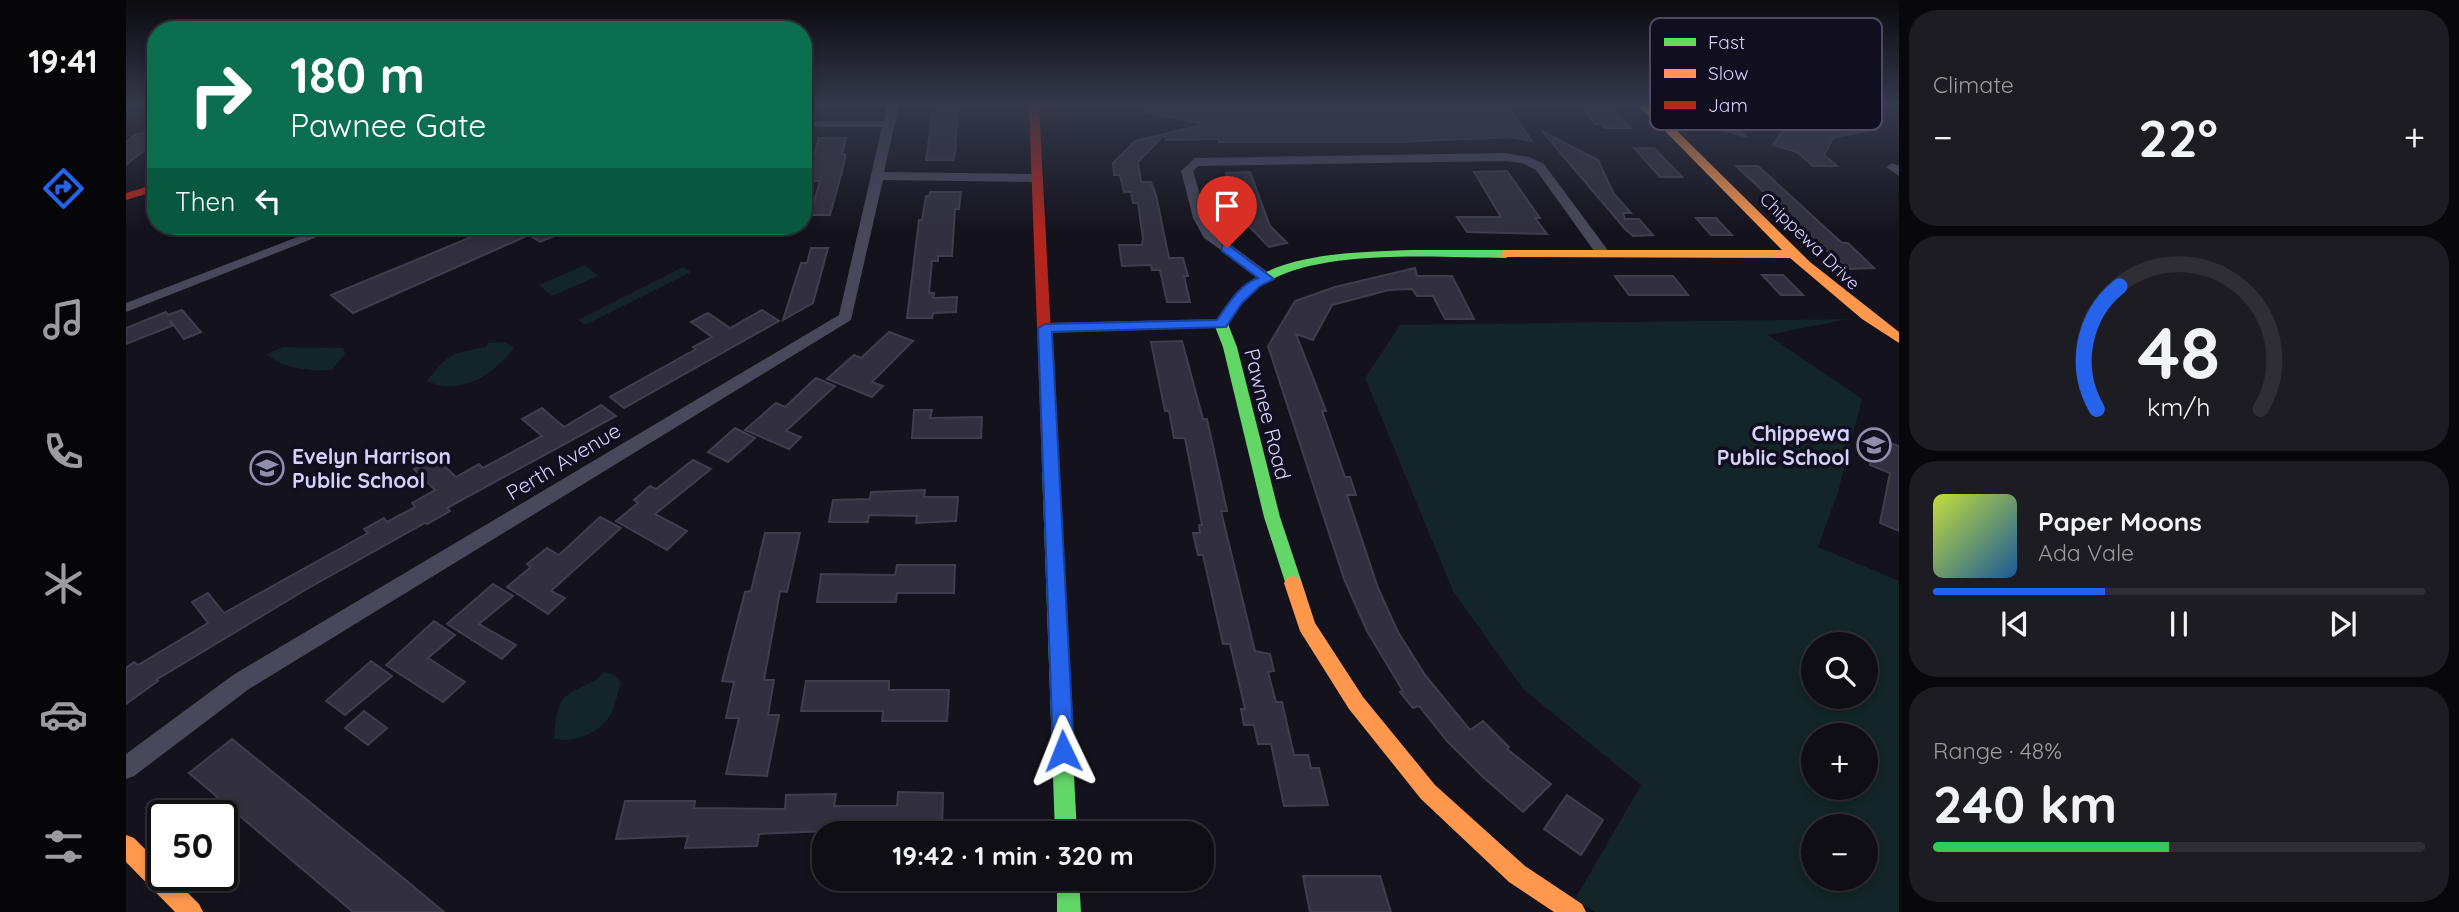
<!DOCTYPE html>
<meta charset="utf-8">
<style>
body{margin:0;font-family:Quicksand,sans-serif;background:#1d1c22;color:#f1f3f6;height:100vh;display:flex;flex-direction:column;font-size:26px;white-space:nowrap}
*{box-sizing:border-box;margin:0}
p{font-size:23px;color:#9b9ca0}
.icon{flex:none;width:38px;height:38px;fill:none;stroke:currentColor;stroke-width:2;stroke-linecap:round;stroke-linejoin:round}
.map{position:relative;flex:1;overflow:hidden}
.side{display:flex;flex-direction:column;gap:10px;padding:10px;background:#08080c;width:560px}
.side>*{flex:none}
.guide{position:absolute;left:21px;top:21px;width:665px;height:214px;border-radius:28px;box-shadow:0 4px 10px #0003,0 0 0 2px #2f2e34;background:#0b6e4f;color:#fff;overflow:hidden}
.controls{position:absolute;left:1675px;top:632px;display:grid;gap:14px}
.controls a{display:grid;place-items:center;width:77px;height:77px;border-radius:50%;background:#0f0e15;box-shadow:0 4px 10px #0003,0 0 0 2px #2f2e34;font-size:35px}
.speed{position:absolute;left:21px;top:800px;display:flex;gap:14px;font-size:35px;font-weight:700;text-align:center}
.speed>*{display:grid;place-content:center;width:91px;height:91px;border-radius:50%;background:#0f0e15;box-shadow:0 4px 10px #0003,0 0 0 2px #2f2e34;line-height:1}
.speed .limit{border:4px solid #111;border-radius:10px;background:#fff;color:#111}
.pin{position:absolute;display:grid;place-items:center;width:60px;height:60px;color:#fff;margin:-72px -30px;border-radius:50% 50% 50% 0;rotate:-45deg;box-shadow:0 0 7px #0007}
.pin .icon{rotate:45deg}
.me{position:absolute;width:77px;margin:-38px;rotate:358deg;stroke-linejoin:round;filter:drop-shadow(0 0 5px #0008)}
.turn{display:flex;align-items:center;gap:24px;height:147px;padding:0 28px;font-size:32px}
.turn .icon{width:91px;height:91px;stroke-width:2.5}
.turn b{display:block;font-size:49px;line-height:60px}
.then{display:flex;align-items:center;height:66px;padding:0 28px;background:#0003;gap:14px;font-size:26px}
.big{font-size:52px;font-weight:700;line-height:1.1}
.side .card{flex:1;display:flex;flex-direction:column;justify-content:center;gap:10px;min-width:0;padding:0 24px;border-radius:28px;background:#1d1c22}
.side .dial{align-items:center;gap:0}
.dial svg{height:182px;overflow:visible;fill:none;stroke:#2f2e34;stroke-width:7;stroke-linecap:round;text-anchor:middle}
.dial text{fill:#f1f3f6;stroke:none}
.song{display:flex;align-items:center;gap:21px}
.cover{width:84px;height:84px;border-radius:10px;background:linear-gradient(135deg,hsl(70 70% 55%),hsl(210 70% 35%))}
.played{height:7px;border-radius:4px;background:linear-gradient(90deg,#2563eb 35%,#2f2e34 35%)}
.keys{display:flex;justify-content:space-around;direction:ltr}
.heat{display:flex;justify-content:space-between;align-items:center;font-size:38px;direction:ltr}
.charge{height:10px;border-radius:5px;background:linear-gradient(90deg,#34c759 48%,#2f2e34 0)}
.trip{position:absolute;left:686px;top:821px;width:402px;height:70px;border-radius:28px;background:#0f0e15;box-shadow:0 4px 10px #0003,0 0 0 2px #2f2e34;font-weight:700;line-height:70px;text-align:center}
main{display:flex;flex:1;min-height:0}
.menu{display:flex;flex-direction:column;width:126px;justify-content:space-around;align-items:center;background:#060608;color:#9b9ca0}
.menu .icon{width:49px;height:49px}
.menu .on{color:#2563eb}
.menu b{font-size:32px;color:#f1f3f6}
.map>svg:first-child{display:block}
.green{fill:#132526;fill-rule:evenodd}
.building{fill:#32303e;stroke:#403d4e;stroke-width:2}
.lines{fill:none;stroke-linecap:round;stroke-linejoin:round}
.street{fill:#49485b;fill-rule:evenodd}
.fast{fill:#63d668;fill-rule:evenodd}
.slow{fill:#ff974d;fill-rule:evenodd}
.jam{fill:#b3261e;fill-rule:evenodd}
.route{fill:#2563eb;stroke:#184099;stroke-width:2}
.labels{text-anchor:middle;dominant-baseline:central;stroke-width:7;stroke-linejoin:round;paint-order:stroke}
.far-street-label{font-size:18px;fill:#d5d1fa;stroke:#110f1f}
.street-label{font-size:21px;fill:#d5d1fa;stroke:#110f1f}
.poi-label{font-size:21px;font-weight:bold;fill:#d5d1fa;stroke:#110f1f;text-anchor:end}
.key{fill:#110f1f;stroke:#4c4961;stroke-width:2}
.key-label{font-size:19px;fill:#d5d1fa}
</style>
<main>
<nav class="menu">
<b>19:41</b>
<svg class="icon on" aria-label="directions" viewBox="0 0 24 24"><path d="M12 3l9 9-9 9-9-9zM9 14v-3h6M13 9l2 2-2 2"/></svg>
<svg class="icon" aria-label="music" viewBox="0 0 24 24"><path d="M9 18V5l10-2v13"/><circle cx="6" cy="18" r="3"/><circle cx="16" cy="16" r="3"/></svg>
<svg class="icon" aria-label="phone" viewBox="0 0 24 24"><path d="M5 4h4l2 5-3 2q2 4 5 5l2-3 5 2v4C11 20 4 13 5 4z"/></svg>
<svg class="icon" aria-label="climate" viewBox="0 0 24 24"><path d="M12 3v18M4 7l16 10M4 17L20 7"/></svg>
<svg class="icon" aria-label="car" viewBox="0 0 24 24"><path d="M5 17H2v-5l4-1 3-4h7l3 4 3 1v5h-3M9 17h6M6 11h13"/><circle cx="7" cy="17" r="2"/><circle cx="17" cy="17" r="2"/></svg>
<svg class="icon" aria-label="filters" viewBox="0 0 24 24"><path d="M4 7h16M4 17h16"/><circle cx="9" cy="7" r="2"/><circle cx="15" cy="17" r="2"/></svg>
</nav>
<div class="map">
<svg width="1773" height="912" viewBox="0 0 1773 912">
<rect width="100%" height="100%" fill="#14121c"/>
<!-- green -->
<path class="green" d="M459,265L472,276L426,296L413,285Z
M557,267L565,272L459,325L452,320Z
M1723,319L1642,335L1736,399L1712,492L1692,547L1773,581V912H1469L1449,899L1515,785L1397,689L1327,591L1239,378L1274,325ZM1687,644H1740V696H1687ZM1687,735H1740V788H1687ZM1687,826H1740V878H1687Z
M378,342L388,347C370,374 333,397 301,381C323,353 325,353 360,347L362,343Z
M157,347L217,348L219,354L206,370C188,372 153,368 141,354Z
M478,672L489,675L495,683C491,693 490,705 485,714C476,732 447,745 428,738C429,729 429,718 432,709C438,687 465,689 478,672Z"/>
<!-- building -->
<path class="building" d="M811,105H832L829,154L827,160H800L807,112H810Z
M1019,105H1381L1406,141L1383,137L1273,142H1093L1092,139L1040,140L1039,134L1012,162L1015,182H1025L1030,195L1043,258H1057L1062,276H1058L1064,302H1041L1034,270H1026L1025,265L996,266L993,245H1016L1017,239L1012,203H1007L1005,192H998L994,175H988L987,163L1009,141L1079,124L1019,113Z
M1546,105H1582L1621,137L1563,120Z
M1641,105H1731L1699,119L1748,129L1707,138L1698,155L1711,166H1687L1671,152L1647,145L1666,117Z
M1454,106H1484L1505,128H1478L1475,124H1469Z
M30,129V141L0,165V142L9,135Z
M1416,131L1472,160L1488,194L1505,213H1497L1499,219H1513L1527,235L1507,236L1499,229Z
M693,138H720L716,154H719V160L704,215H684L694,181H681Z
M1508,148H1528L1556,177H1534Z
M1610,166H1632L1716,243H1722L1748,268L1724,269L1701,251Z
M1381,171L1414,218H1409L1421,234L1341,232L1331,217H1375L1348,172Z
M1124,172L1144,226L1161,243L1143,247L1114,217H1107L1098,188H1105L1100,173Z
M804,192H835L833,209H829L826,256H812V261H806L803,293H808L807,298L831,297L830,312L807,313L806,318H781L793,220H796L800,196H803Z
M1570,218H1590L1606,235H1585Z
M372,226H452L414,242L403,235L227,313L205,295Z
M685,248H702L687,303L657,320L675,263H681Z
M1289,268L1291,276H1326L1348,319H1319L1307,296H1291L1286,289L1263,290L1206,305L1187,340L1170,334L1200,411H1196L1219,477H1224L1230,495H1221L1252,588L1272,632L1299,675L1344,730L1357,721L1383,747L1381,749L1425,784L1397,812L1358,778L1321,741L1293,706L1287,708L1274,692L1277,691L1241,631L1218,579L1142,346L1169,301L1209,287Z
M1636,275H1657L1677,295H1655Z
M1489,276H1547L1562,295H1503Z
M56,310L75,332L58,339L44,320L46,326L0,344V328L40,312L42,315Z
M636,310L653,321L498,408L484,397L570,349L567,347L586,337L565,322L582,313L604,328Z
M763,332L787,341L746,382L757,386L746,397L701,379L728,355L735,358Z
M1056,341L1077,419H1081L1085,437L1101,511H1095L1129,651L1144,654L1148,671L1142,672L1150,702H1156L1168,755H1182L1185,768H1193L1202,805L1158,806L1145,744H1132L1128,725H1118L1115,709H1119L1104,644H1097L1077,555H1072L1067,533H1074L1073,525H1076L1059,438H1048L1043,411H1039L1025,342Z
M690,378L709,386L660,431L675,437L663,449L619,430L650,403L659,407Z
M475,405L490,416L321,508L324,511L301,524L299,523L179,590L30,680L32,681L0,704V668L8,662L12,665L82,623L66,602L82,593L98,613L242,533L238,529L258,518L261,522L289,507L286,503L309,490L288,469L309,457L330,477L353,464L357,468L416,436L396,419L416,408L438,427Z
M788,410H806L804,418L856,417L855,438H786Z
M609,428L629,438L602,462L582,452Z
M1750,438L1773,446V531L1754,523L1764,473L1744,465Z
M567,460L585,469L529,514L561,531L541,550L490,521L512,503L508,500L524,486L530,489Z
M799,490L798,497H832L830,521L790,523L791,516L743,515L742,522H703L707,500L744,499L745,492Z
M474,517L495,528L425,591L439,598L422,614L381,587L405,567L401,564L421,548L433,555Z
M639,533H674L661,592L654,591L638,680H648L642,715H653L641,776L600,774L613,718H600L608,682L596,681L619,592L625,591Z
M771,565H829L828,593H771L770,602H691L695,574L769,575Z
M367,584L387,596L353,624L390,645L376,659L321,624Z
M308,621L329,635L302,658L339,682L317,702L260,665Z
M245,661L266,676L219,715L200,701Z
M680,681H763V690H823L821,721H756L757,711H675Z
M238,711L261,728L242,745L219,728Z
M106,739L270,872L318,912H227L63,773Z
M772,792L817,793L816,833L703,831L633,834L631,846L559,848L562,836L490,839L499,801H569L568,808L659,809L660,795L710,794L708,806H771Z
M1441,795L1477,820L1455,855L1418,829Z
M1177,876H1254L1265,912H1184Z"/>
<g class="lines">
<!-- street -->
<path class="street" d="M761,105H773L758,172L911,174L917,178L911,182L757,180L725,320L123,689L8,776L0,779V754L107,675L713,315L756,127H677V121H758Z
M1378,153L1403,157L1418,164L1481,249V255H1471L1410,170L1396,163L1378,161L1072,166L1067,171L1081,218L1089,233L1147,276L1149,279L1142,283L1078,238L1067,218L1055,171L1069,158Z
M1766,163L1773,166V176L1760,167Z
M200,226H219L0,312V303Z
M1095,319L1103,324L1100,327L919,333L911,328L919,323Z"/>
<!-- fast -->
<path class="fast" d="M1286,250H1380L1386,254L1380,258C1312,258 1190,247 1133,287C1119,296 1111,311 1102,324L1111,347L1154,517L1176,583L1173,588L1167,590L1161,588L1138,517L1097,347L1088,324C1098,309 1108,293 1123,282C1165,252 1236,252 1286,250Z
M924,461L932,467L951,833H929L916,467Z
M931,878H953L955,912H931Z"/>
<!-- slow -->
<path class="slow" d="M1510,105H1521L1542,122L1684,262L1773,332V343L1736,319L1664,258L1376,257V251L1380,250H1656L1534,126Z
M1167,576L1173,578L1176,583L1189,623L1237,697L1309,785L1399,866L1456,904L1460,912H1428L1383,882L1295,799L1223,709L1174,631L1158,583L1161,578Z
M0,835L8,838L37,867V875H44L73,904L77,912H49L0,862Z"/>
<!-- jam -->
<path class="jam" d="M903,105H913L932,467L924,473L916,467Z
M30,184V191L0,200V193Z"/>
</g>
<!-- sky -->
<linearGradient id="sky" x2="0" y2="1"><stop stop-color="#0b0a0f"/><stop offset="0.45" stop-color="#34394b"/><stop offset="1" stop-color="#34394b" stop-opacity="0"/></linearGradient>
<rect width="1773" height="233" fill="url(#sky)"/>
<!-- route -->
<path class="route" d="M1101,244L1148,279L1134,286L1116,303L1100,327L926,332L948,751L945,758L937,761L930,758L927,751L912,328L919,324L1091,320C1102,304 1114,284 1132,278L1096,251V245Z"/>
<!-- icons -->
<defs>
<symbol id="school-ring" viewBox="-11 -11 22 22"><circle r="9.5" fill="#110f1f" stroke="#918eac" stroke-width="1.5"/><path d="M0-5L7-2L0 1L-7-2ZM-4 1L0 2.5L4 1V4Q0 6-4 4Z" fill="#918eac"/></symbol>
</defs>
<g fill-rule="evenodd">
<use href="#school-ring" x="1729" y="426" width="38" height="38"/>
<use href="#school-ring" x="122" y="449" width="38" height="38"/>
</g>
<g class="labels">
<!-- far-street labels -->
<g class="far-street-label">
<text transform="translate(1684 241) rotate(44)">Chippewa Drive</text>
</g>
<!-- street labels -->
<g class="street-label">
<text transform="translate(1142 414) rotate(76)">Pawnee Road</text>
<text transform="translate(437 461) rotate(-31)">Perth Avenue</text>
</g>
<!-- poi labels -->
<g class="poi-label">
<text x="1724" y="433">Chippewa<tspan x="1724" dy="24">Public School</tspan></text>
<text x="166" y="456" text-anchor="start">Evelyn Harrison<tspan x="166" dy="24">Public School</tspan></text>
</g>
</g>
<!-- legend -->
<rect x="1524" y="18" width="232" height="112" rx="10" class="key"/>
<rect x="1538" y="38" width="32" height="8" fill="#63d668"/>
<rect x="1538" y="69" width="32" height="9" fill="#ff974d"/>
<rect x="1538" y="101" width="32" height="8" fill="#b3261e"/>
<g class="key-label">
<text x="1582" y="49">Fast</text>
<text x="1582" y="80">Slow</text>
<text x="1582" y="112">Jam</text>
</g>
</svg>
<div class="controls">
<a><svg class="icon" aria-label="search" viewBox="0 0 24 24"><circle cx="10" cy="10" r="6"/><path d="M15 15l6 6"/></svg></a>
<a>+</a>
<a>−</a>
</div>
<div class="speed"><div class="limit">50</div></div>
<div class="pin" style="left:1101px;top:248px;background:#d93025"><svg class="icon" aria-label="arrive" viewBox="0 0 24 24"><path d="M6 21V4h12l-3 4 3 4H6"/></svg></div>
<svg class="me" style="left:937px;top:751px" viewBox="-20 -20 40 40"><path d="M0-17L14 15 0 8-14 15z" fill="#2563eb" stroke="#fff" stroke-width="4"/></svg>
<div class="trip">19:42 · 1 min · 320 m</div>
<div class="guide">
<div class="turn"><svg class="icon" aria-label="right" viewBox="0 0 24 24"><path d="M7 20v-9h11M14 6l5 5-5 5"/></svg><div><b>180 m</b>Pawnee Gate</div></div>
<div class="then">Then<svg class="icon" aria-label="left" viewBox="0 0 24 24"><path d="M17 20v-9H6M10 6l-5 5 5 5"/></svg></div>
</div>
</div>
<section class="side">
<div class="card"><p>Climate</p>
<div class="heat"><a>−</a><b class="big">22°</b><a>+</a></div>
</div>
<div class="card dial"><svg viewBox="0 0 100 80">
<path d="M14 69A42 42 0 1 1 86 69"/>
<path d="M14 69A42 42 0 0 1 24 15" stroke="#2563eb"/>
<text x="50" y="56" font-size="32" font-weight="700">48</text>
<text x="50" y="72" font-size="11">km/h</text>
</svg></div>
<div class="card">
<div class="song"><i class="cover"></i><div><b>Paper Moons</b><p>Ada Vale</p></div></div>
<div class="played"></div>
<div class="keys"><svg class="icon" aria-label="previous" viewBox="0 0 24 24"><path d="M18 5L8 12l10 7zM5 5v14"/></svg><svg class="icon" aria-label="pause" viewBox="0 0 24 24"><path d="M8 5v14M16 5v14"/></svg><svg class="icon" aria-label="next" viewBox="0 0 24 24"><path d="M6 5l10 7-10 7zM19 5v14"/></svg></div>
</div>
<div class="card"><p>Range · 48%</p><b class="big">240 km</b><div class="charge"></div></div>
</section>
</main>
